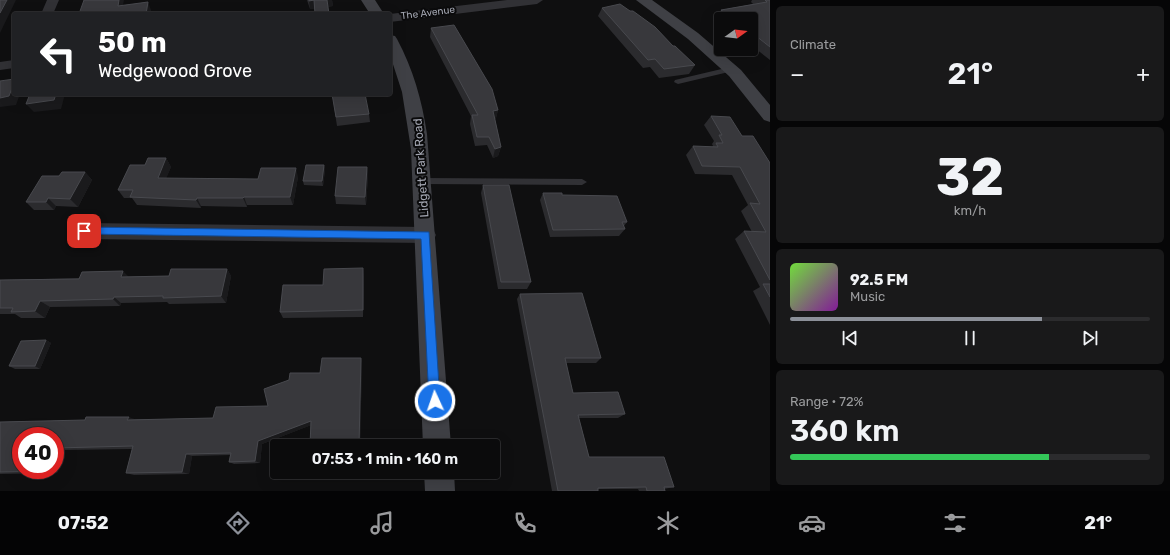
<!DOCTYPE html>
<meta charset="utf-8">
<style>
body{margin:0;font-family:Rubik,sans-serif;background:#19191a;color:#f1f3f6;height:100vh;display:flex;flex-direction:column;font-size:15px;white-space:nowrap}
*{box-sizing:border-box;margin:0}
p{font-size:13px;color:#9a9b9d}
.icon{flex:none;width:22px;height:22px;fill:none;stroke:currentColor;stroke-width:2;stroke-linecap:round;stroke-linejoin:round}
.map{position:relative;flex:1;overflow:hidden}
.sheet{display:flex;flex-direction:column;gap:6px;padding:6px;background:#060607;width:400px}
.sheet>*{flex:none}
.hud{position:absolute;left:12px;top:12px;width:380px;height:84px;border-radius:4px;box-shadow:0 4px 16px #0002,0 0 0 1px #2b2b2d;background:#202124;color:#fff;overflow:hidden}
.needle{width:26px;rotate:75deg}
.controls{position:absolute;left:714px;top:12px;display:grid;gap:8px}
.controls a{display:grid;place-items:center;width:44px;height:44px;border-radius:4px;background:#0b0b0c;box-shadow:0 4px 16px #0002,0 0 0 1px #2b2b2d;font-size:20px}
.speed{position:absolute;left:12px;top:427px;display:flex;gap:8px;font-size:20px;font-weight:700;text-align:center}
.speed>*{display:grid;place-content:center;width:52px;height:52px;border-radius:50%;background:#0b0b0c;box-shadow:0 4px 16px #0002,0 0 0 1px #2b2b2d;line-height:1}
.speed .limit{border:6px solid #d22;background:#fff;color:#111}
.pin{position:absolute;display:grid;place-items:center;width:34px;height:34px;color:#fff;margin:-17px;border-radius:8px;box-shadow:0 2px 6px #0006}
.me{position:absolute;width:44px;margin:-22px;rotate:357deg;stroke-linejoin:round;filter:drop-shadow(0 0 3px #0008)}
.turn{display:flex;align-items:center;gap:14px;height:84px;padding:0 20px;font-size:18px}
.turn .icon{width:52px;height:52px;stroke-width:2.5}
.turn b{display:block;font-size:28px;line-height:34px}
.big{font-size:30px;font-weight:600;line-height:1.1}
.sheet .widget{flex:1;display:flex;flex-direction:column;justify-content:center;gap:6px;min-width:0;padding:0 14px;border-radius:6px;background:#19191a}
.sheet .dial{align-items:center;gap:0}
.dial b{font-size:52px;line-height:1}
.song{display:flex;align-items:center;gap:12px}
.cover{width:48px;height:48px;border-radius:6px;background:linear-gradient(135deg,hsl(100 70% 55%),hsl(290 70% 35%))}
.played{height:4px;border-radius:2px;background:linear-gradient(90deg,#8c9099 70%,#2b2b2d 70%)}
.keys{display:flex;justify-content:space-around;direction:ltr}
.heat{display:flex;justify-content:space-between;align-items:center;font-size:22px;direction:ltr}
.charge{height:6px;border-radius:3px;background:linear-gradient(90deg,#34c759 72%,#2b2b2d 0)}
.trip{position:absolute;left:270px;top:439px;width:230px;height:40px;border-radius:4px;background:#0b0b0c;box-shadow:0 4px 16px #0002,0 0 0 1px #2b2b2d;font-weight:600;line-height:40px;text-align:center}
.tabs{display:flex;height:64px;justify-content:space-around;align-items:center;background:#040405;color:#9a9b9d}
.tabs .icon{width:28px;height:28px}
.tabs .selected{color:#8c9099}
.tabs b{font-size:18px;color:#f1f3f6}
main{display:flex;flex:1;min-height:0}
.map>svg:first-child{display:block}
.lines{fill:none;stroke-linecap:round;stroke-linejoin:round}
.lane{fill:#313135;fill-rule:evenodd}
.street{fill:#313135;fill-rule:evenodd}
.secondary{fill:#3f4045;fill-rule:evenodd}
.wall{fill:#2b2b2e}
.shaded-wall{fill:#1a1a1c}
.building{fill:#38383c;stroke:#48494e}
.route{fill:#1a73e8;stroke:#114b97}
.labels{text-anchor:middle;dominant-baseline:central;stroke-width:4;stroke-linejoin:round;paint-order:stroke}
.far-street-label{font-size:10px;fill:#a2a5b0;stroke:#0a0a0b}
.street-label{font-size:12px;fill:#a2a5b0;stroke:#0a0a0b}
</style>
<main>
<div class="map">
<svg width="770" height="491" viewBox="0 0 770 491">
<rect width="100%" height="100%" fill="#0f0f10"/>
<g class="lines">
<!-- lane -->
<path class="lane" d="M730,67H733V71L678,84L674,82L675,80Z
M421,178L582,179L587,182L582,185L421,184L417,181Z"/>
<!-- street -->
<path class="street" d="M47,0H59L53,14H41Z
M507,0H543L537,4L390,22V14Z
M14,60V68L0,70V62Z
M84,223L426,227L433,229L436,235L433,241L426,243L84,239L77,237L74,231L77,225Z"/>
<!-- secondary -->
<path class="secondary" d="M361,0H375L384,14H370Z
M636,0H652L698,33L741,70L770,105V122L764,120L729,76L688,39Z
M390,35L395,36L397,39C413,69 422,100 427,134L451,446H423L411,149L402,92L390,55Z
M424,472H454L455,491H425Z"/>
</g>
<!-- wall -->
<path class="wall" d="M307,0H332L333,6L310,9Z
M752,0H770V60L751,45V19H721V22L716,18L721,10L753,4L751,2Z
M602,8L673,46L695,65L689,74L659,78L650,67L643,68L598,16Z
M431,28L498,110L496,118L495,119L501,147L498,156L493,158L487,145L475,146L470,124L471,116L430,37Z
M332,94L369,114L370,122L337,126Z
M711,116L742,136L770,163V325L753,291L760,287L735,239L744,231L752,232L741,211L748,205L732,175L695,174L686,155L693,146L712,147L713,146L712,144L714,141L704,125Z
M166,158L171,167L166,178L258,179L298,177L293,205H247V207L201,206V208L137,205L132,198H124L118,190L145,165Z
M324,165L325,170L323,186L304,185L303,181Z
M367,167L368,176L366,205L336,204L335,196Z
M85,172L92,180L78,207L56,206L54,210H34L26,202L59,176Z
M483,185L531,282L527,289H498L481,193Z
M543,193L562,195L627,222L624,226L625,229L619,236L550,237L540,200Z
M227,269L231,276L226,303L169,304L167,302L121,303L120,306L50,307L45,318H21L15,314H0V280L169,276Z
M364,275L363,317L283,318L280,312L323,285Z
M520,294L601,358L596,363H566L573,393L625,414L618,418H579L589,457L674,487L664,489L665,491H639L638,489H598V491H552L517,299Z
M46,340L51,343L40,369H15L9,366Z
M361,358L362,363L360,446H310L311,425L262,444L260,463L234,464L229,462L230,455L192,456L189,474L134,475L126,473L132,449L65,450L57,473L0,474V422L213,418L268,406L320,373Z"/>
<!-- shaded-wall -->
<path class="shaded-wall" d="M7,0H16L0,33V13Z
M119,0H124L121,14L118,6Z
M314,0L315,9H310L309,1Z
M327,0H332L333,6L327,7Z
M148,2L151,10V14H146Z
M14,83V94H20L16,105L0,107V98Z
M56,94H65L61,109L34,112L26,104Z
M498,110L496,118L491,119L493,111Z
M501,147L498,156L493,158L495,149Z
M166,158L171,167L163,186L158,178Z
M324,165L325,170L323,186L322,181Z
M367,167L368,176L366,205L365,197Z
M296,168L298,177L293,205L290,197Z
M85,172L92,180L78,207L70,199Z
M244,197L247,205V207L243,198Z
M48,198L56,206L54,210L46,202Z
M197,198L201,206V208L196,200Z
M363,268L364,275L363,317Z
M227,269L231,276L226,303L221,296Z
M123,271L130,278L121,277Z
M114,297L121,303L120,306L113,299Z
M40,301L50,307L45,318L35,311Z
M46,340L51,343L40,369L35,366Z
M361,358L362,363L360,446H359Z
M129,417L137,420H127Z
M311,421L314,424L262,444L260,463L255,461L258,441Z
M55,448L65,450L57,473L46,471V470H55Z
M186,454L192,456L189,474L182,472Z"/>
<!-- building -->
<path class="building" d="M0,0H7L0,13Z
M84,0H119L118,6L148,2L146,14H79Z
M309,0H327L329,14H315L314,0L309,1Z
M765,0H770V47L751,32V19H733L721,10L767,2Z
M620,4L630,11H633L655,27L673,46H675L695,65L664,69L655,59L648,60L602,8Z
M454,25L492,89L498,110L493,111L501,147L495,149L489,137H477L472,115H478L431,28Z
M14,79V83L9,96L0,98V81Z
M30,94H56L54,100L26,104Z
M332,94H365L369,114L336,117Z
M711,116L730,117L742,136H753L770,163V280L744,231L766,232L750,203L760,204L740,167L702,166L693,146L718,147L716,143H723L719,135H722Z
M148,158H166L158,178L258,179L261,168H296L290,197H244L243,198H197L196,200L130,197L133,190H118L130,165H145Z
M306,165H324L322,181H303Z
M338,167H367L365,197L335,196Z
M62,172H85L70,199L48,198L46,202H26L42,176H59Z
M483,185H509L531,282H501Z
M543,193H562V195L617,196L627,222H622L625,229L553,230Z
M363,268V310L280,312L283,285H323L324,269Z
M171,269H227L221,296L163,298V296L114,297L113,299L40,301L35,311L11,312L13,308H0V280L79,279L82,272L123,271L121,277L169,276Z
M763,284H770V297Z
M582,293L601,358H565L573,393L618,392L625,414L578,415L589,457H664L674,487H664L665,491H647L646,487L598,488V491H558L520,294Z
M46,340L35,366H9L21,341Z
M322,358H361L359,446H310L311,421L258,441L255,461L229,462L231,453L186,454L182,472L126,473L133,446L55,448V436H21V470H46V471L0,472V422L85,420L86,417H129L127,420L213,418L216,407L268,406L264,389L289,380L290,373H320Z"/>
<!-- route -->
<path class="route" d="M84,227L429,232L440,401L439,405L435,406L431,405L429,401L421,239L84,234L79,231Z"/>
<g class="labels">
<!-- far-street labels -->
<g class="far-street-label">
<text transform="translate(428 13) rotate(-7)">The Avenue</text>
</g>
<!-- street labels -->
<g class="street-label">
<text transform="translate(421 168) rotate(-94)">Lidgett Park Road</text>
</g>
</g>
</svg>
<div class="controls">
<a><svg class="needle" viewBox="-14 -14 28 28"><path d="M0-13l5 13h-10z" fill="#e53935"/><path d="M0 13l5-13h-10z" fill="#9a9b9d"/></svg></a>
</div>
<div class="speed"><div class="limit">40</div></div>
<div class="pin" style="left:84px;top:231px;background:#d93025"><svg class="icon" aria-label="arrive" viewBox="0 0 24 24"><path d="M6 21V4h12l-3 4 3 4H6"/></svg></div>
<svg class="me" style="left:435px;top:401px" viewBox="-20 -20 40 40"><circle r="17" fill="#1a73e8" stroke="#fff" stroke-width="3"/><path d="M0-11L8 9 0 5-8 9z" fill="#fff"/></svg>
<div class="trip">07:53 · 1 min · 160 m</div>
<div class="hud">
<div class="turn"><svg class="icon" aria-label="left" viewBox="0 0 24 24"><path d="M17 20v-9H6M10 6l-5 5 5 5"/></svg><div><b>50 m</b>Wedgewood Grove</div></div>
</div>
</div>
<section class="sheet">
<div class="widget"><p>Climate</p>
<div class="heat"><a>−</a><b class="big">21°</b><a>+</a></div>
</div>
<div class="widget dial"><b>32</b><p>km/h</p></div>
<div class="widget">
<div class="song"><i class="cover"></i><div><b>92.5 FM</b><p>Music</p></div></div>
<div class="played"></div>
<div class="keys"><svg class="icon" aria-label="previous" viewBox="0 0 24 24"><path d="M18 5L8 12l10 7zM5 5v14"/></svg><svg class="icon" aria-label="pause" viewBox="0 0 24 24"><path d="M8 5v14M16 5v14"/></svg><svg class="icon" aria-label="next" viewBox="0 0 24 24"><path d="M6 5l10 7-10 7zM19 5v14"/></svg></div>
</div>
<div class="widget"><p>Range · 72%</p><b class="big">360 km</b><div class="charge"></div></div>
</section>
</main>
<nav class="tabs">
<b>07:52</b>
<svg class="icon selected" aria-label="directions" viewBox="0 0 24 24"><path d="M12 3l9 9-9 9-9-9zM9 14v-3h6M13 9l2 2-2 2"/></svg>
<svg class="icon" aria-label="music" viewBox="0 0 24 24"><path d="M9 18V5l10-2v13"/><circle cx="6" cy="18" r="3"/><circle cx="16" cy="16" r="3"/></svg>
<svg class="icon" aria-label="phone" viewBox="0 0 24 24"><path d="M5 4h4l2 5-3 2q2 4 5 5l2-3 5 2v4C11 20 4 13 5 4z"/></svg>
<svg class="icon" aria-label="climate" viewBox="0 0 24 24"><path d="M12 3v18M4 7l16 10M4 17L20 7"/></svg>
<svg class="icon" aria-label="car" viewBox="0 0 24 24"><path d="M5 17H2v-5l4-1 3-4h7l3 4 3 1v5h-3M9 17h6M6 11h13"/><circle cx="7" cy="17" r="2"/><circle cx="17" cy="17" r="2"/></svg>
<svg class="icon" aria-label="filters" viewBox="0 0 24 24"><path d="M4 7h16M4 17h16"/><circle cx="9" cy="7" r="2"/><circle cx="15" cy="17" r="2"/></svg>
<b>21°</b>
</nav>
